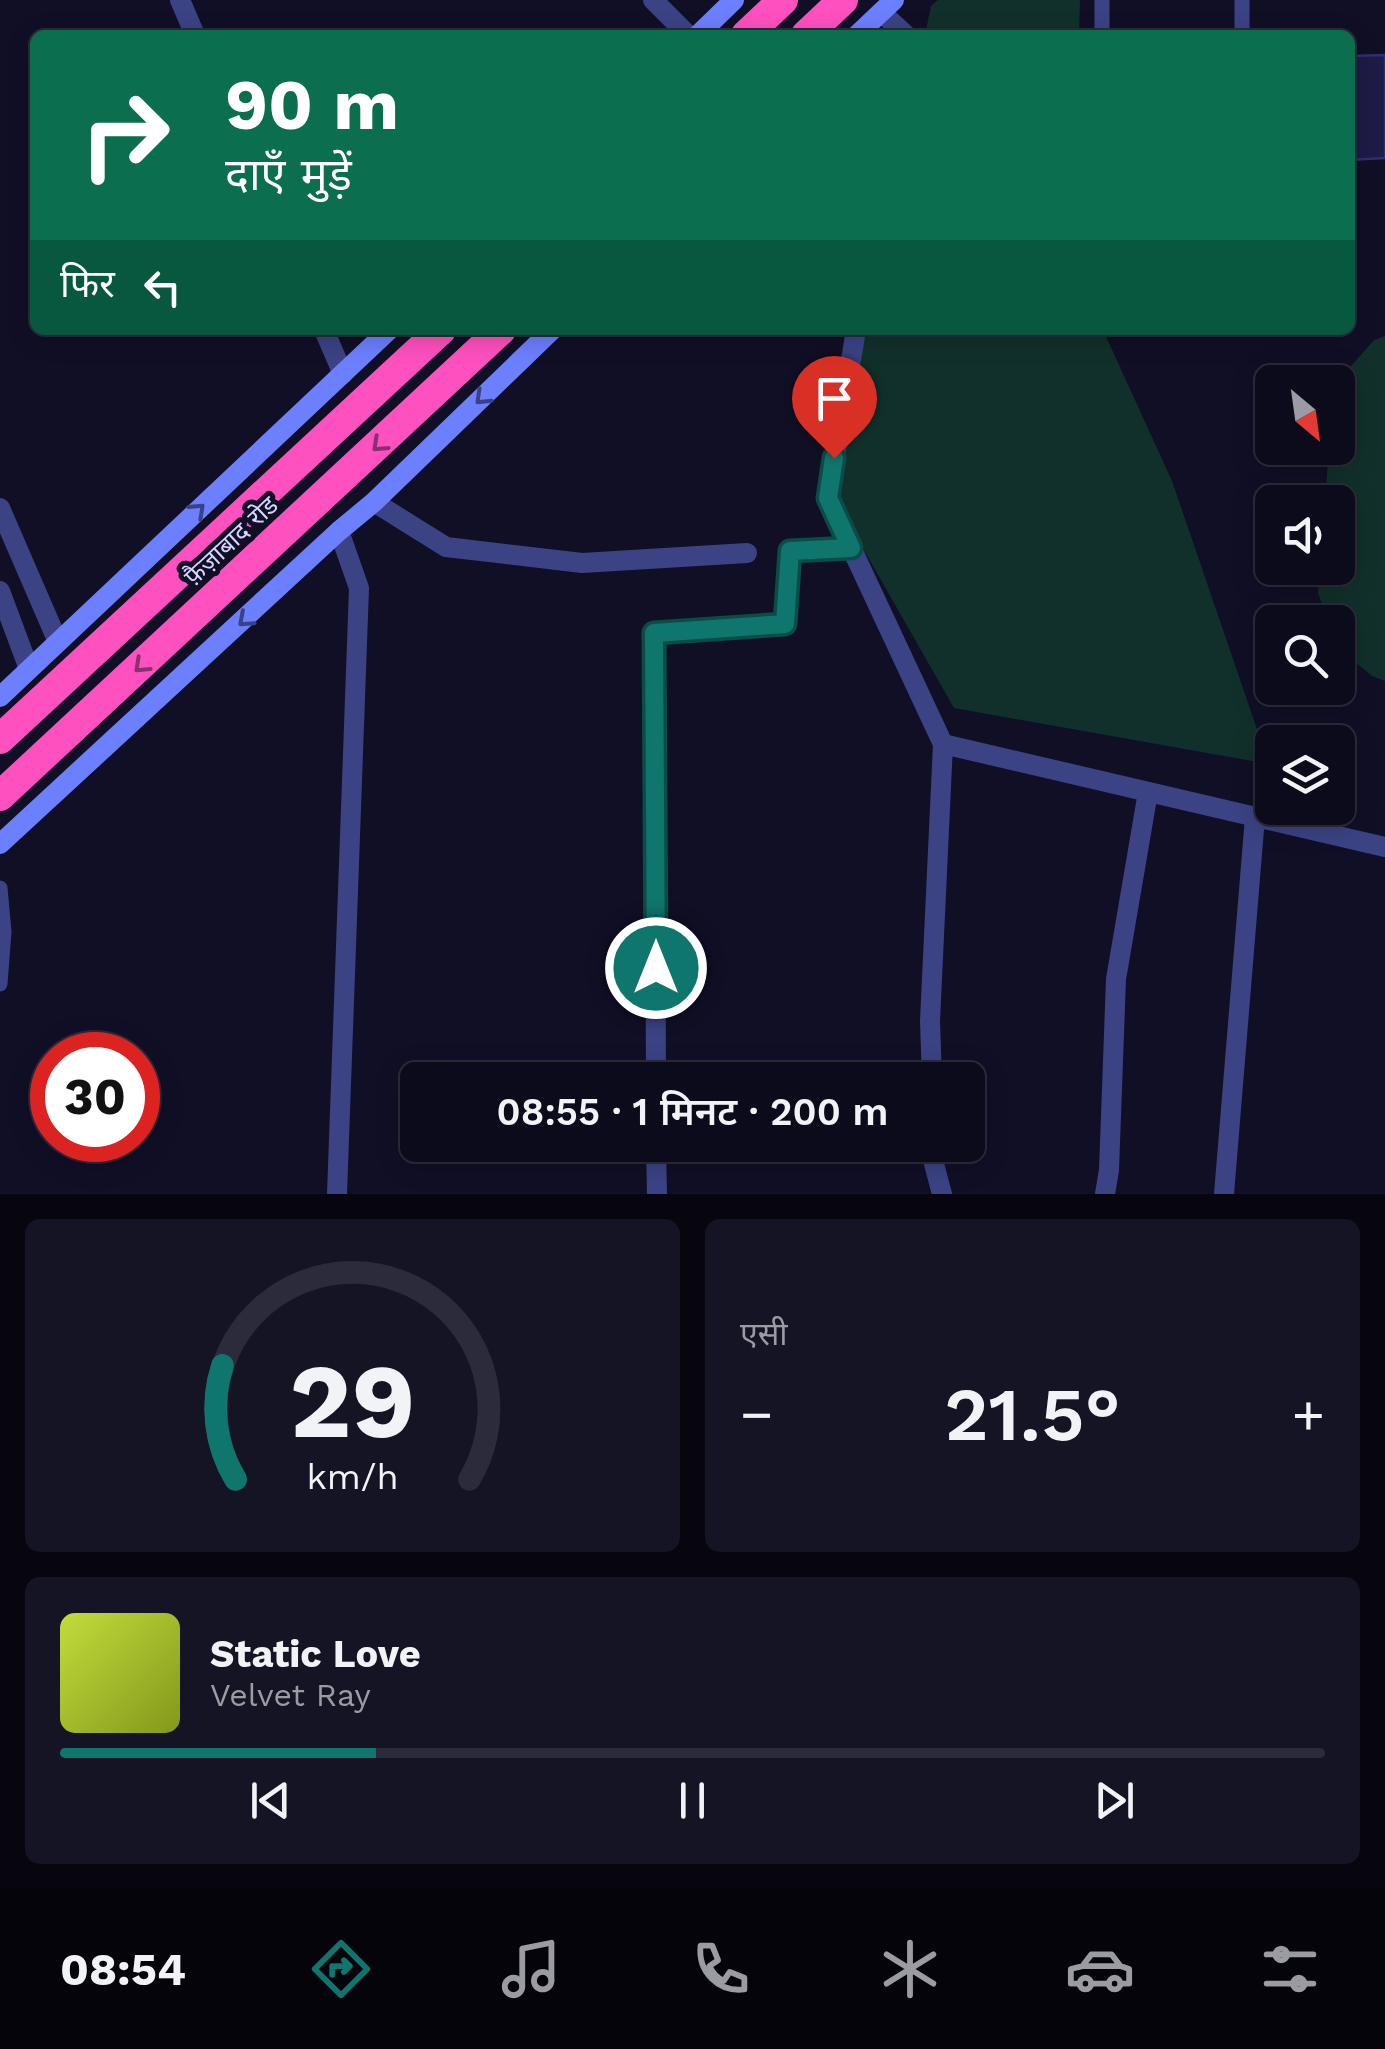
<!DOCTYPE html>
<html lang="hi">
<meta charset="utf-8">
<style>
body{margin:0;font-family:"Work Sans","Noto Sans Devanagari",sans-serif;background:#151425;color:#f1f3f6;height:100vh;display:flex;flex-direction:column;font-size:38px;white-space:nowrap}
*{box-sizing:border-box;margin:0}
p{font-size:32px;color:#9a9ba3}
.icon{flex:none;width:55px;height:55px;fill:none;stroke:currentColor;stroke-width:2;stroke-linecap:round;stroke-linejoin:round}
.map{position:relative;height:1194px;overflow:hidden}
.details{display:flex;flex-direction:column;gap:25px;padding:25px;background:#07060f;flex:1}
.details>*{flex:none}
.top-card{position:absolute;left:30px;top:30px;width:1325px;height:305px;border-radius:15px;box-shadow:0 5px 25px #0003,0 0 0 2px #2c2b3b;background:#0b6e4f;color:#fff;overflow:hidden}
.needle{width:65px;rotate:151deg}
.tools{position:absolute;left:1255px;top:365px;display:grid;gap:20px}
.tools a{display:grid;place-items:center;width:100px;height:100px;border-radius:15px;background:#0c0b1c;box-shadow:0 5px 25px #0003,0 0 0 2px #2c2b3b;font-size:50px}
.speed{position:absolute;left:30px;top:1032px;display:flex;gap:20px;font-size:50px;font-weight:700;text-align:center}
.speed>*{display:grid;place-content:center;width:130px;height:130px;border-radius:50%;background:#0c0b1c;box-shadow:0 5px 25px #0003,0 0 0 2px #2c2b3b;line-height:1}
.speed .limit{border:15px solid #d22;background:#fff;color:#111}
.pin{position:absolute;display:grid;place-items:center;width:85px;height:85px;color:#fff;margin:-102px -42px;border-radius:50% 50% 50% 0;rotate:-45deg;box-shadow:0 0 10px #0007}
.pin .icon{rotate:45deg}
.me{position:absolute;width:110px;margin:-55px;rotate:0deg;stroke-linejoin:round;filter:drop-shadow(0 0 8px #0008)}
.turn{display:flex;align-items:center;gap:35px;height:210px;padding:0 30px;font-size:45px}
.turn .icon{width:130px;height:130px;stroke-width:2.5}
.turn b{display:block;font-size:70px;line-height:85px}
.then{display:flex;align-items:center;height:95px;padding:0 30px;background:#0003;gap:20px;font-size:38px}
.big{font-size:75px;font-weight:600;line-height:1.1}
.details .tile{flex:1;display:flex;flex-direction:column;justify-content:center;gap:15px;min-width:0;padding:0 35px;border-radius:15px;background:#151425}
.details .dial{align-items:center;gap:0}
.dial svg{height:260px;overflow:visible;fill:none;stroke:#2c2b3b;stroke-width:7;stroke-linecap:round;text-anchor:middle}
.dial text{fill:#f1f3f6;stroke:none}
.song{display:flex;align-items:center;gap:30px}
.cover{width:120px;height:120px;border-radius:15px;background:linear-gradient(135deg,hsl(70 70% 55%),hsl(70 70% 35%))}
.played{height:10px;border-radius:5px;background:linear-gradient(90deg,#0f766e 25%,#2c2b3b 25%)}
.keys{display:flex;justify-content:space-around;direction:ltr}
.heat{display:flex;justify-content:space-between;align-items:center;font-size:55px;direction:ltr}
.details .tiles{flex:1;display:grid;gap:25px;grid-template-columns:1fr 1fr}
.tile:last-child{grid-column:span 2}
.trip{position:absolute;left:400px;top:1062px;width:585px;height:100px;border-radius:15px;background:#0c0b1c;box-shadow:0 5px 25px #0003,0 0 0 2px #2c2b3b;font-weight:600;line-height:100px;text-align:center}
.dock{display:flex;height:160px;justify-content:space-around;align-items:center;background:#05040b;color:#9a9ba3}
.dock .icon{width:70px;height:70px}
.dock .selected{color:#0f766e}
.dock b{font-size:45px;color:#f1f3f6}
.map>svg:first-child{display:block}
.green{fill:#12302b}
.building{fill:#1e1b47;stroke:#312e73;stroke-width:2.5}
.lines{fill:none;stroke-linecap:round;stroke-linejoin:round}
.lane{stroke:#3b4385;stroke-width:15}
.street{stroke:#3b4385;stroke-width:20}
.secondary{stroke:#6c7ffe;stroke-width:20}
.highway{stroke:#fe50be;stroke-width:30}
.oneway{stroke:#394187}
.oneway2{stroke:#873072}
.route-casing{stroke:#0a4d48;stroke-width:25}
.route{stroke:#0f766e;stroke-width:18}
.labels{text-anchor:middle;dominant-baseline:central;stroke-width:10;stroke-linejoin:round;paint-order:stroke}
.street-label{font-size:25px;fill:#d5d6ff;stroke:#100f26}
</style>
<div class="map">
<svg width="1385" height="1194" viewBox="0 0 1385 1194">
<rect width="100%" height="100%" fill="#100f26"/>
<!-- green -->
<path class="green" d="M938,0H1080L1079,35H925L931,6Z
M863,330H1103L1172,481L1269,764L954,708L829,489Z
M1385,336V681L1372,676L1338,648V622H1329L1318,593L1320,568H1338V502H1325L1329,448H1338L1337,382L1374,340Z"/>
<!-- building -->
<path class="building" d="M1385,55V158L1350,160V56Z"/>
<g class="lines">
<!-- lane -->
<path class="lane" d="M1242,0V35
M1102,35V0
M0,888L4,932L0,984"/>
<!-- street -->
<path class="street" d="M180,0L195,35
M653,0L688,35
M881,12L906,35
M324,330L343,374
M856,330L828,498L943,744L1385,847
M374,502L446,547L582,563L747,553
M0,508L58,642
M0,591L29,669
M656,1080L654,633L785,624L790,551L851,548
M932,1080L930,1021L943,744
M656,1145L657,1194
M933,1145L934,1164L942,1194
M337,1194L359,588L339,531
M1105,1194L1109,1170L1116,979L1148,792
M1224,1194L1255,817"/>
<!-- secondary -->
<path class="secondary" d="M698,35L734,0
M857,35L894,0
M0,697L389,330
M0,844L339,531L374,502L552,330"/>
<!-- highway -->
<path class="highway" d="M746,35L783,0
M806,35L843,0
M0,739L441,330
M0,796L501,330"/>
</g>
<!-- one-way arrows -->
<defs><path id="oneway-chevron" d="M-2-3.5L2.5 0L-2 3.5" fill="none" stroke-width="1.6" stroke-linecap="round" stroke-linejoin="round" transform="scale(2.5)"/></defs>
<g class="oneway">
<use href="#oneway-chevron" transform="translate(482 398) rotate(136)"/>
<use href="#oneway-chevron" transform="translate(198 510) rotate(-43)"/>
<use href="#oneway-chevron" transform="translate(245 620) rotate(138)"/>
</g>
<g class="oneway2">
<use href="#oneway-chevron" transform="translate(379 445) rotate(137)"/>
<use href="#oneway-chevron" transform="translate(141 666) rotate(137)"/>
</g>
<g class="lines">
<defs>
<path id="route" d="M656,968L654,633L785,624L790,551L851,548L828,498L834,458"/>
</defs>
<!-- route casing -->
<use href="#route" class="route-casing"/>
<!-- route -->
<use href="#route" class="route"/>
</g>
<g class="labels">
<!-- street labels -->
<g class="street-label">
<text transform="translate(231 541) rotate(-43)">फ़ैज़ाबाद रोड</text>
</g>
</g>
</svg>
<div class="tools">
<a><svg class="needle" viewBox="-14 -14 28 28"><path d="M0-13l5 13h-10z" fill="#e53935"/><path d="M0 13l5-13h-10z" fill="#9a9ba3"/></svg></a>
<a><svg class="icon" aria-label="sound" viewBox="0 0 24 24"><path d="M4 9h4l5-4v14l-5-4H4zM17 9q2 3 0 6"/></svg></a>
<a><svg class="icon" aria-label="search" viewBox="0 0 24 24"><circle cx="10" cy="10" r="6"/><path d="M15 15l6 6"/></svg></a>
<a><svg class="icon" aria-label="layers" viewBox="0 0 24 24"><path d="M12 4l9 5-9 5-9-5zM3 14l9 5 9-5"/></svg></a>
</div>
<div class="speed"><div class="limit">30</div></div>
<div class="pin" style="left:834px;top:458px;background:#d93025"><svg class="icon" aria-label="arrive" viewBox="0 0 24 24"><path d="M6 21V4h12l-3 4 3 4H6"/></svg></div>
<svg class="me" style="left:656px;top:968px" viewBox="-20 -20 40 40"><circle r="17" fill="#0f766e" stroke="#fff" stroke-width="3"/><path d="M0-11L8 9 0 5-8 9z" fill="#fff"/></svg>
<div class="trip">08:55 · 1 मिनट · 200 m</div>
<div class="top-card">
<div class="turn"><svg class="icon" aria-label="right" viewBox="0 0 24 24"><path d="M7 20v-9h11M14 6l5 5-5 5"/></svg><div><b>90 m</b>दाएँ मुड़ें</div></div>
<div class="then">फिर<svg class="icon" aria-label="left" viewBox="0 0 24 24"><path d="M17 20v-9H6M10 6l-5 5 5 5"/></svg></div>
</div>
</div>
<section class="details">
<div class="tiles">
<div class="tile dial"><svg viewBox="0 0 100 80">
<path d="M14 69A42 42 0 1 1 86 69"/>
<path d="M14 69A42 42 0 0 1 10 34" stroke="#0f766e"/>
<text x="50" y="56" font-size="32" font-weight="700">29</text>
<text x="50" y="72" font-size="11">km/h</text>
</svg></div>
<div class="tile"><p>एसी</p>
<div class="heat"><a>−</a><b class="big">21.5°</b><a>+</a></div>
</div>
<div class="tile">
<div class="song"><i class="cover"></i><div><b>Static Love</b><p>Velvet Ray</p></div></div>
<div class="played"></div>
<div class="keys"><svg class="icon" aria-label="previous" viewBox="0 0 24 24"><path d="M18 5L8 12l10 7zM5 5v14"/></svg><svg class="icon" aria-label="pause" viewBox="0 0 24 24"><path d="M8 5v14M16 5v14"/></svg><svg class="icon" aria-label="next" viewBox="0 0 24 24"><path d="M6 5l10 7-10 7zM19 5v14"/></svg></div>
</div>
</div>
</section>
<nav class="dock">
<b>08:54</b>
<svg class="icon selected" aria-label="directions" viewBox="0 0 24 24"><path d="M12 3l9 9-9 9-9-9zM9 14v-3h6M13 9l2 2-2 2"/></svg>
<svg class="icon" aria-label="music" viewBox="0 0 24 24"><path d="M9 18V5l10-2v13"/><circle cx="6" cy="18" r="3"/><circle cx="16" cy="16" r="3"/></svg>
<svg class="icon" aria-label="phone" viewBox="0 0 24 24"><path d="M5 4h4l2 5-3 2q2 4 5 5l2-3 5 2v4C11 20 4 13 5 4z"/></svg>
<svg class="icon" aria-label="climate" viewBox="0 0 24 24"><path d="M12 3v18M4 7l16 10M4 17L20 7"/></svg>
<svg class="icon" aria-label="car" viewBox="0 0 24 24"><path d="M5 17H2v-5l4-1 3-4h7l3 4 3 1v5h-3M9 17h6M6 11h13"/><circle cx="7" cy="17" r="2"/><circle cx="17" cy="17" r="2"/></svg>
<svg class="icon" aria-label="filters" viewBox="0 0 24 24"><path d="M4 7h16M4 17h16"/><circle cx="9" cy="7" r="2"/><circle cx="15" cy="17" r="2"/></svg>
</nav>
